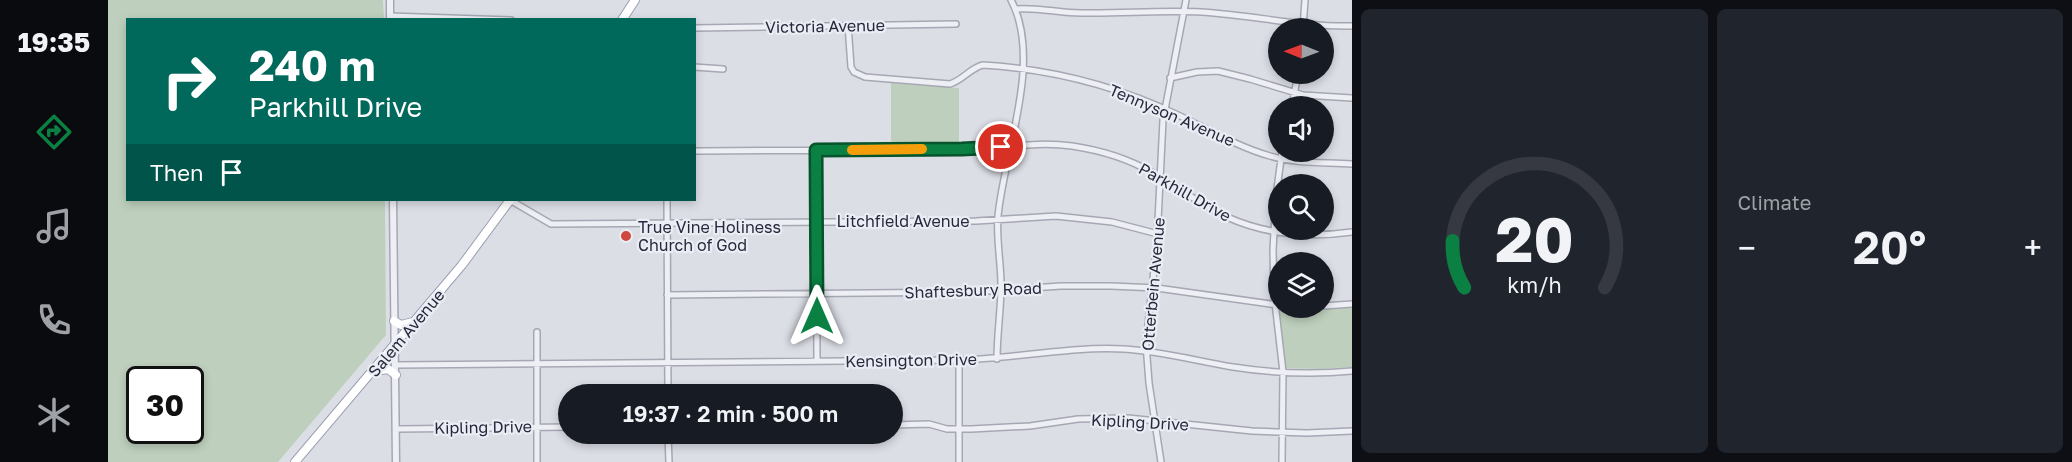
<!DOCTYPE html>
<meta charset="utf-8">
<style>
body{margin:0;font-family:"Golos Text",sans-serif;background:#20242c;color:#f1f3f6;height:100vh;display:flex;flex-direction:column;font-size:22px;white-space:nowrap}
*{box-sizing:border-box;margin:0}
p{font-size:20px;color:#9ea1a6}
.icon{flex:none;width:33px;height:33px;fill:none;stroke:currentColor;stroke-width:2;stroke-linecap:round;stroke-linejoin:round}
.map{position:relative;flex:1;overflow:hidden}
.details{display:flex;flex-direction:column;gap:9px;padding:9px;background:#0d0f14;width:720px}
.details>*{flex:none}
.top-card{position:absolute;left:18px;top:18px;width:570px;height:183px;border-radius:0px;box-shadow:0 3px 9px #0003;background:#00695c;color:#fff;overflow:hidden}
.needle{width:39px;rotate:271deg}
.buttons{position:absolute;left:1160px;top:18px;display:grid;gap:12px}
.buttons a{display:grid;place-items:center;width:66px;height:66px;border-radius:50%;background:#171b24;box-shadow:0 3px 9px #0003;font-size:30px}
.speed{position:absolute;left:18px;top:366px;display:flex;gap:12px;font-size:30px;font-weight:700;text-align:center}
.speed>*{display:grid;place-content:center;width:78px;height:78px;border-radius:50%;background:#171b24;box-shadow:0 3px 9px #0003;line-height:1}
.speed .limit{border:3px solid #111;border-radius:9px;background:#fff;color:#111}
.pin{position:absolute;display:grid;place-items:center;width:51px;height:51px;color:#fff;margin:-26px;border:3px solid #fff;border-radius:50%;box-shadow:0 2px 6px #0007}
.me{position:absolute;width:66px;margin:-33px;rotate:0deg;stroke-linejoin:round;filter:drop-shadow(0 0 4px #0008)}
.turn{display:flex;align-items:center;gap:21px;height:126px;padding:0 24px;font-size:27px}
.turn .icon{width:78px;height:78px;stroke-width:2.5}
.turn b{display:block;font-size:42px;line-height:51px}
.then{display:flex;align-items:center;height:57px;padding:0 24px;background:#0003;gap:12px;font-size:22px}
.big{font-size:45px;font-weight:600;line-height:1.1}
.details .tile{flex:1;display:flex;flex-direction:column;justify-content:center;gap:9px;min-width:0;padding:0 21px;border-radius:9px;background:#20242c}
.details .dial{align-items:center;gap:0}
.dial svg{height:156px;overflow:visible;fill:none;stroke:#363941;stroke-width:7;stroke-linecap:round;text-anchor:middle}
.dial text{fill:#f1f3f6;stroke:none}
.heat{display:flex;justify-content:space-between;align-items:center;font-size:33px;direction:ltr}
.details .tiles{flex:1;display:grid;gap:9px;grid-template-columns:repeat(2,1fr)}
.trip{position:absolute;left:450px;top:384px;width:345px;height:60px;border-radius:30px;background:#171b24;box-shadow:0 3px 9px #0003;font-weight:600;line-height:60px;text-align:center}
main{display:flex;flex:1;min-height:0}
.tab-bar{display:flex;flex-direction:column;width:108px;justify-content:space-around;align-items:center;background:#090b0e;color:#9ea1a6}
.tab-bar .icon{width:42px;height:42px}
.tab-bar .on{color:#0b8043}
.tab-bar b{font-size:27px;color:#f1f3f6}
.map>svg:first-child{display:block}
.green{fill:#bed0bd;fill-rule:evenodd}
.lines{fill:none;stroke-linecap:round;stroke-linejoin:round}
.minor-casing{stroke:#a5a8b3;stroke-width:8}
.tertiary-casing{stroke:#a5a8b3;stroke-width:9}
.primary-casing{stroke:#9b9fb2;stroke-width:10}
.minor{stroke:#eeeff5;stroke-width:5}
.tertiary{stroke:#eeeff5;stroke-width:6}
.primary{stroke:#fff;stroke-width:8}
.route-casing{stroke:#07532c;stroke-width:15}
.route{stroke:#0b8043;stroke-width:10}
.slow{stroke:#f59e0b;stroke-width:10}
.poi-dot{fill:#ce483e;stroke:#ebedf4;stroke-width:2}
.labels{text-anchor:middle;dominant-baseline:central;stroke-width:4.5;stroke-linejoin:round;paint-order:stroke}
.street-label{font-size:16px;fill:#26293c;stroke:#ebedf4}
.poi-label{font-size:16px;fill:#26293c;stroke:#ebedf4;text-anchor:start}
</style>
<main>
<nav class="tab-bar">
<b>19:35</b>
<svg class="icon on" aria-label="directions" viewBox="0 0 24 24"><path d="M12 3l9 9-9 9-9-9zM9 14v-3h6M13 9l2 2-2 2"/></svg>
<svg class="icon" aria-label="music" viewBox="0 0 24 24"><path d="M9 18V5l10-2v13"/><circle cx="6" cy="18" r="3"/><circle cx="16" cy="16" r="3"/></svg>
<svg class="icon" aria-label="phone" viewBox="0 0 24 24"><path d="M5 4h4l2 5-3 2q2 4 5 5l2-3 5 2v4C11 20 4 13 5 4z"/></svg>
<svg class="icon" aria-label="climate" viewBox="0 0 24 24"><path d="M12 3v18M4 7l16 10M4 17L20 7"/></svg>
</nav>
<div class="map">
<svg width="1244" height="462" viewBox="0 0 1244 462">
<rect width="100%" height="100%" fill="#dcdee6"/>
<!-- green -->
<path class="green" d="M0,0H275L276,19L20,20V200H277L278,335L170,462H0ZM32,380H82V430H32Z
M783,83L851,88V142H783Z
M1244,307V367L1209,369L1178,368L1171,313L1173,308Z"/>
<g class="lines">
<defs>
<path id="minor" d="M908,9C929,7 951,13 973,13C1017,14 1062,9 1106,13C1153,17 1197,27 1244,26
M282,16L403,20
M740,25L743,67L746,72L757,77L842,84C855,80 862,68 875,65C942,69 1009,86 1070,115C1100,129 1130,147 1162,156C1189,164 1216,162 1244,164
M586,28L848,24
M1195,28L1197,0
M586,67L615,69
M1062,78L1089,72L1110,71L1142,79L1195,95L1244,98
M1184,106L1190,74
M708,150L709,361
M586,151C676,150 765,151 855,149C891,149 927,141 964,146C991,150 1021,159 1045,173C1070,187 1093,205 1119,217C1159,235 1202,238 1244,232
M402,200L443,224L868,221L948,216L1004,222L1050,234
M559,200L560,394
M559,295L865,292L953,286H1003L1049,288L1170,305
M1215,306L1244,304
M889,359C889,334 893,310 893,285C893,262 888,239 890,216C896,152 935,61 903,0
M288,365L851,360C906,359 961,346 1016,349C1053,351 1088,361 1125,367C1164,373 1204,375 1244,371
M784,425L821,424L839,429H863L922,426L970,419L1020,418L1144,431L1199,433L1244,431
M289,429L460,427
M560,434L561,462
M429,462V332
M851,462V360
M1053,462L1041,383L1038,344L1049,241L1055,120L1078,0
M1174,462L1175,372L1166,294L1165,250L1168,196L1174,152"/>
<path id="tertiary" d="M282,0V20
M285,200L288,462"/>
<path id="primary" d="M514,20L527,0
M286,321L293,325L305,322
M267,371L280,369L288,375
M187,462L354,265L402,200"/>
</defs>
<!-- minor casing -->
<use href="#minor" class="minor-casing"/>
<!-- tertiary casing -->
<use href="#tertiary" class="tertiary-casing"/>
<!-- primary casing -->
<use href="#primary" class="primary-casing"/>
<!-- minor -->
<use href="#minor" class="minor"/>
<!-- tertiary -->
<use href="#tertiary" class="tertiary"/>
<!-- primary -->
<use href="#primary" class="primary"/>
</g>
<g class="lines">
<defs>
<path id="route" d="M709,316L708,150L854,149L893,147"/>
</defs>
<!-- route casing -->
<use href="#route" class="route-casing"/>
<!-- route -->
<use href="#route" class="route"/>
<!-- slow -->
<path class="slow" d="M744,150L814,149"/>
</g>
<!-- markers -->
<circle class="poi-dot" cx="518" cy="236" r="6"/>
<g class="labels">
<!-- street labels -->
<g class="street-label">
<text transform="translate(717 26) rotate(-1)">Victoria Avenue</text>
<text transform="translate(1064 115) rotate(23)">Tennyson Avenue</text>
<text transform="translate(1077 192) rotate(29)">Parkhill Drive</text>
<text x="795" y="221">Litchfield Avenue</text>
<text transform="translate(1045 284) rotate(-85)">Otterbein Avenue</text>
<text transform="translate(865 290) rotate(-2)">Shaftesbury Road</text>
<text transform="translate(298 333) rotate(-50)">Salem Avenue</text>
<text transform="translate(803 360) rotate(-1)">Kensington Drive</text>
<text transform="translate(1032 422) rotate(3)">Kipling Drive</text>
<text transform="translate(375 427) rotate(-1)">Kipling Drive</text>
</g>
<!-- poi labels -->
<g class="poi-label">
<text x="530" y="227">True Vine Holiness<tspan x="530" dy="18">Church of God</tspan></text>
</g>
</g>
</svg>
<div class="buttons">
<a><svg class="needle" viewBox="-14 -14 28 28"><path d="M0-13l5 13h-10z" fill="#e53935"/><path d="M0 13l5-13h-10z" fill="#9ea1a6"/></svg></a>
<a><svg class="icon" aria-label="sound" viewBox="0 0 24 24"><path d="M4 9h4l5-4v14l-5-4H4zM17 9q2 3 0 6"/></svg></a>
<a><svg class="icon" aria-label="search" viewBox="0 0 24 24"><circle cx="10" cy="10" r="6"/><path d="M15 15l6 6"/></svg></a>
<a><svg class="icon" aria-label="layers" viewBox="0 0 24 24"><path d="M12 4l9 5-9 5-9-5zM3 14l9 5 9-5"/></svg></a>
</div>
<div class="speed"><div class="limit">30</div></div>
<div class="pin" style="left:893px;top:147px;background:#d93025"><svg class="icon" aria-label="arrive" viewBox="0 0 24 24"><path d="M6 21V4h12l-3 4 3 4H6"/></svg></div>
<svg class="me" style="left:709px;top:316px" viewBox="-20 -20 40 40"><path d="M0-17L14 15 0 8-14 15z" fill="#0b8043" stroke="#fff" stroke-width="4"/></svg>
<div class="trip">19:37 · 2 min · 500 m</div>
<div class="top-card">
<div class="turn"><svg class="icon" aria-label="right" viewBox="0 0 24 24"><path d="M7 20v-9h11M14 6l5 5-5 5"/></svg><div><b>240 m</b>Parkhill Drive</div></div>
<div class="then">Then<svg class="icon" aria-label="arrive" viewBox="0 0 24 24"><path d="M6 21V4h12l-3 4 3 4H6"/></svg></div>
</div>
</div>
<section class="details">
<div class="tiles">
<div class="tile dial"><svg viewBox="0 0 100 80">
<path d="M14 69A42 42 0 1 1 86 69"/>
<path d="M14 69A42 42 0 0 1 8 45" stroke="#0b8043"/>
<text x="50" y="56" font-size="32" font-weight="700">20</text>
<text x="50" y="72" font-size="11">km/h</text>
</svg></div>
<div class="tile"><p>Climate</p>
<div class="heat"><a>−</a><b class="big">20°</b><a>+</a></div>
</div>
</div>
</section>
</main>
